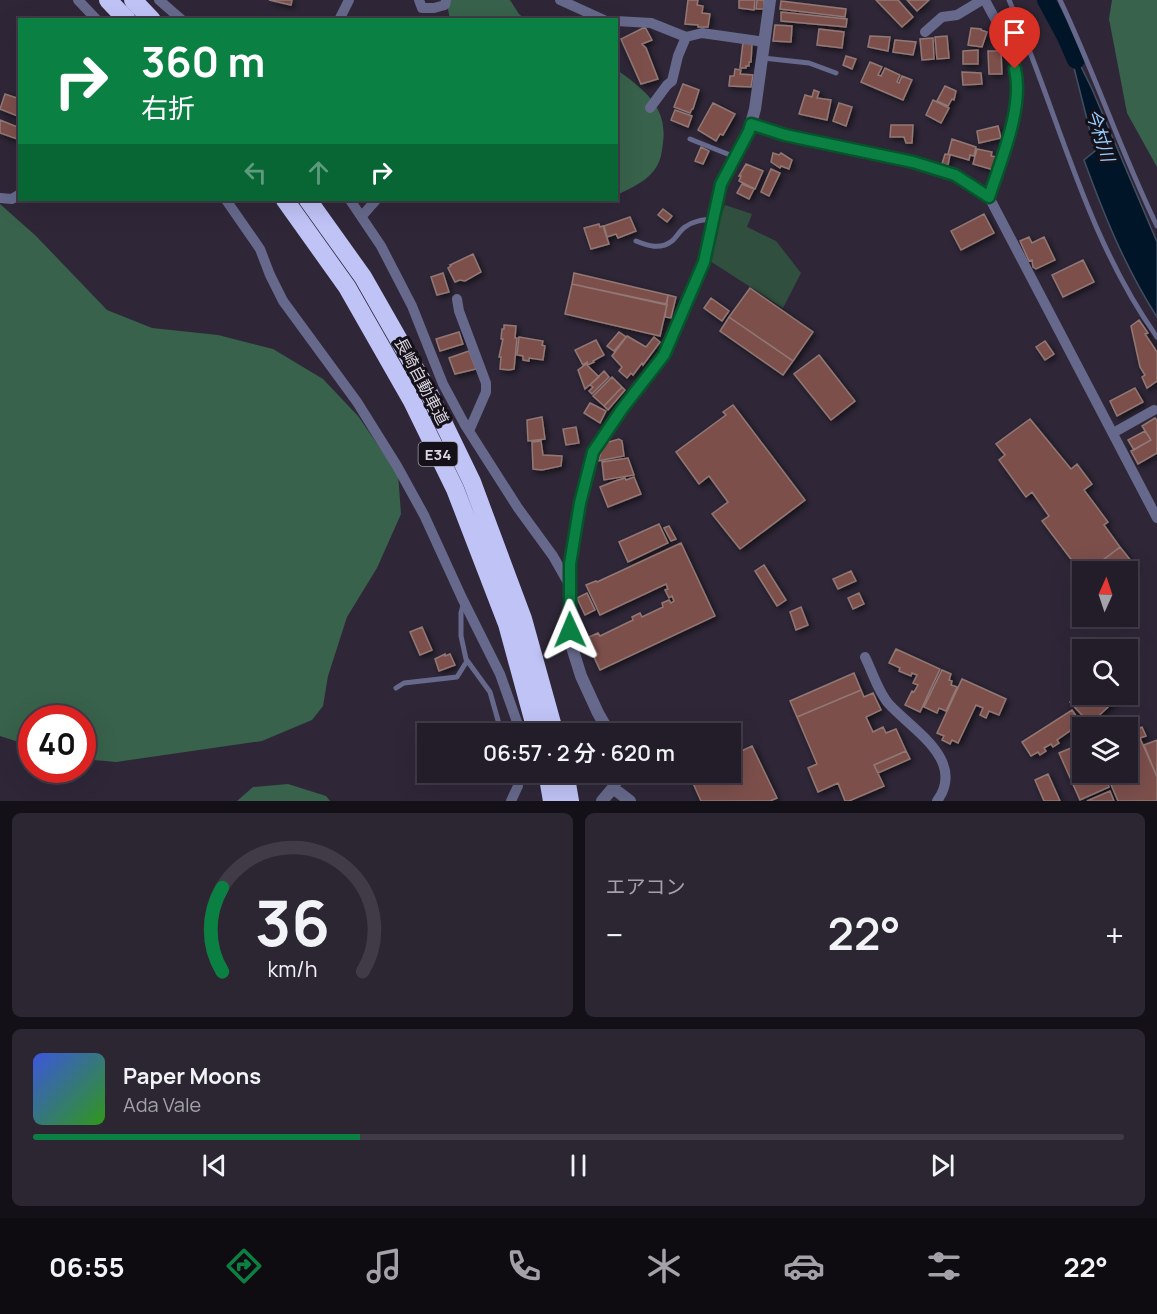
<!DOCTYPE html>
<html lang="ja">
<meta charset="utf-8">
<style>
body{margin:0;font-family:Manrope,"Noto Sans JP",sans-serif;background:#2b2632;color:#f1f3f6;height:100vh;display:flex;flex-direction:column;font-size:22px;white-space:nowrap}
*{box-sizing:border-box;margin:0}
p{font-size:20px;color:#a3a2a8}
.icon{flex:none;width:33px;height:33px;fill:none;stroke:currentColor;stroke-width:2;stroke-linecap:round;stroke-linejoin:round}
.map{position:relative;height:801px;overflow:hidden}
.sheet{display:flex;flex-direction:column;gap:12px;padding:12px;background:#131017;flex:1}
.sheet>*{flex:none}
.hud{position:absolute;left:18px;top:18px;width:600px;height:183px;border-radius:0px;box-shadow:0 6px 24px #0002,0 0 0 2px #403b47;background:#0b8043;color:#fff;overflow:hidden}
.needle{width:39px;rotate:3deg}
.buttons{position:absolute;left:1072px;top:561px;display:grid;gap:12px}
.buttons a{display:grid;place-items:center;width:66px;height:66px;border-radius:0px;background:#231d2a;box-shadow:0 6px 24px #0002,0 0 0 2px #403b47;font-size:30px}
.speed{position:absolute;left:18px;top:705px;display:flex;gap:12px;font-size:30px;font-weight:700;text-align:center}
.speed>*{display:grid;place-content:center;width:78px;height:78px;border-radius:50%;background:#231d2a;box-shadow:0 6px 24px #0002,0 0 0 2px #403b47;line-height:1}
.speed .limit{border:9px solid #d22;background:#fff;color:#111}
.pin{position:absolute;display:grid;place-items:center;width:51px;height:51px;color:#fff;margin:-62px -26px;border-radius:50% 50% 50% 0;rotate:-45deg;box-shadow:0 0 6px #0007}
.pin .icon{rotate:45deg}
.me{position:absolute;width:66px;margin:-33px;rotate:359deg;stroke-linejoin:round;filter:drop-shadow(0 0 4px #0008)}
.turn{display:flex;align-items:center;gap:21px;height:126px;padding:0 24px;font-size:27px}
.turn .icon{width:78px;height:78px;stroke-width:2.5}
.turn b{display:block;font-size:42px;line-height:51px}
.lanes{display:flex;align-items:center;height:57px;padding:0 24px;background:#0003;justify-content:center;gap:30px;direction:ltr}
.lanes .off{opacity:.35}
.big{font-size:45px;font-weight:600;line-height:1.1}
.sheet .widget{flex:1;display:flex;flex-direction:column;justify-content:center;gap:9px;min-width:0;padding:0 21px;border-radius:9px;background:#2b2632}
.sheet .dial{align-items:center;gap:0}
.dial svg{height:156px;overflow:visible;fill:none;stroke:#403b47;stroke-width:7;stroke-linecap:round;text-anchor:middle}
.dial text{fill:#f1f3f6;stroke:none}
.song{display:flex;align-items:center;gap:18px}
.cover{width:72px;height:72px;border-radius:9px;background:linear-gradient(135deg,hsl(230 70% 55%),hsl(110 70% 35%))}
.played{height:6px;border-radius:3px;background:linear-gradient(90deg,#0b8043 30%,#403b47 30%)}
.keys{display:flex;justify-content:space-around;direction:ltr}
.heat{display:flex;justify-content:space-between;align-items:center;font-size:33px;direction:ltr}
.sheet .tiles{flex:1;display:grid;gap:12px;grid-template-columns:1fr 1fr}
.widget:last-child{grid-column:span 2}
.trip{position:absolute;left:417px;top:723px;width:324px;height:60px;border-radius:0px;background:#231d2a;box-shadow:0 6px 24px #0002,0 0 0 2px #403b47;font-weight:600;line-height:60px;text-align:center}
.tab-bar{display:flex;height:96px;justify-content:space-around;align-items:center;background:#0e0c11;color:#a3a2a8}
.tab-bar .icon{width:42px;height:42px}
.tab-bar .current{color:#0b8043}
.tab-bar b{font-size:27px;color:#f1f3f6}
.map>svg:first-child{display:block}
.green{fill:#304f3e}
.forest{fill:#38624b}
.water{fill:#001528;stroke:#424f60;stroke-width:1.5}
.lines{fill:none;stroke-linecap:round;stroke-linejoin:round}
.river{stroke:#001528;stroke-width:18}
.building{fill:#7c4f4b;stroke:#927875;stroke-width:1.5;filter:url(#shadow)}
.service{stroke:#67698c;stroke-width:5}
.minor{stroke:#67698c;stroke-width:10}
.tertiary{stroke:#67698c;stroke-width:12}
.motorway{stroke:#bfc3f6;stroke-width:18}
.route-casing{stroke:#07532c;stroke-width:15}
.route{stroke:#0b8043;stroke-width:10}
.labels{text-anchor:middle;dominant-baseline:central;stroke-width:6;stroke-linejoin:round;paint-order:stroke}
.shield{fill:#151119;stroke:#a09ca6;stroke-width:1.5}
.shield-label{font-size:15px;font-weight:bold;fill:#dcd7e2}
.street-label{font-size:16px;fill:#dcd7e2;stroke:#151119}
.water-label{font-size:18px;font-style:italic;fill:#95cdff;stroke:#151119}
</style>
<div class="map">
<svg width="1157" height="801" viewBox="0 0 1157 801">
<defs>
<filter id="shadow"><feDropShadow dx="2.5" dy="2.5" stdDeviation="3" flood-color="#0009"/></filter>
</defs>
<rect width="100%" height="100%" fill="#2f2738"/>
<!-- green -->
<path class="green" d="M725,205L752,214L747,227L776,241L801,273L783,308L710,261L718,222Z"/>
<!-- forest -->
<path class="forest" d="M446,0H510L519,14L525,19H450Z
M1112,0H1157V167L1127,113L1109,19Z
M616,69C643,89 668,106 663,143C661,158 660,165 649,176C640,184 627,190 617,195Z
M0,204L36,236L107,310L152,328L218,335L273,349L323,379L358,416L398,474L401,514L377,568L347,617L328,676L323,706L312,720L262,741L116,762L83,759L82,718H32L31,746L0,736Z
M288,784L326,796L330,801H237L253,787Z"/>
<!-- water -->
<path class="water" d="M1066,36L1092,89L1157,242V317C1125,267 1104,215 1084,160L1095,151Z"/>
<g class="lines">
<!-- river -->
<path class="river" d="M1046,0L1066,37L1076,60"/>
</g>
<!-- building -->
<path class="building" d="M269,0H292L291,5Z
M688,0H698L697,5L703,6L702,13L710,14L708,27H698V25L685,24Z
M739,0H755L754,10L739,8Z
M757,0H764V9H756Z
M876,0H898L913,17L902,27Z
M907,0H929L917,11Z
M781,1L846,9L845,17L780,9Z
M781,12L847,19L846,27L781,21Z
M775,25L792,26L791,42L773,41Z
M645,27L652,40L642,44L646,48L658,79L641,84L621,39Z
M971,28L981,29V30L987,32L982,47L968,45Z
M819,29L844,32L842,48L817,45Z
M870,36L890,37L888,51L868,47Z
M947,36L949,58L937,59L935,37Z
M933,38L934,59L922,60L920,39Z
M895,40L916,42L913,55L893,52Z
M743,42L752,44L751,62H749V66H746V68H740Z
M978,50V64H963V51Z
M988,51H1001L1002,74H989Z
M846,56L856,59L852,69L843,65Z
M870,62L882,67L878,75L881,76L885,68L900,75L897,82L899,83L902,76L912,80L903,100L861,82Z
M735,69L741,70L740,74L753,75L751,87L729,86L730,76H734Z
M962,72L981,73L982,84L963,85Z
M683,84L699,90L693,109H692L690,113L674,107Z
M945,86L956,91L954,100L952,99L948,106L937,101Z
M814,90L819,92L817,98L831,100L827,120L799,114L805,95L812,97Z
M5,94L20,99V117L0,109Z
M933,100L949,108L941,123L926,115Z
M713,103L735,114L723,135L720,134L716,141L698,130Z
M839,103L852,107L846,126L833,121Z
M675,110L692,116L688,127L671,120Z
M0,120L20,128V140L0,133Z
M891,125H913L912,143H906L904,137H890Z
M998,126L1001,138L979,143L977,131Z
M952,139L976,147L974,156L970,155L969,160L948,154Z
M701,147L709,151L703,164L695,161Z
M977,149L992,152L991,156L997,157L994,170L973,164Z
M773,153L779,155L781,153L792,160L789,169L781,166L780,168L771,162Z
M945,154L950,155L948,165L942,164Z
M746,164L763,171L755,189L739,181L741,176H739Z
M771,169L780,173L769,196L761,192Z
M742,184L754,189L749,199L737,193Z
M663,209L672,216L667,222L658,215Z
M984,214L994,233L961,250L951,231Z
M630,217L636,231L618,238L616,234L607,237L604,226Z
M599,224L600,227L603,226L609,244L591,249L584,228Z
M1029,237L1032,243L1044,237L1055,260L1036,269L1033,267L1032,260L1029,261L1020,241Z
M473,254L481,272L465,281L460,280L455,282L448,268L451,266L450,265Z
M1083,260L1094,282L1063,297L1052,275Z
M443,273L449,292L437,295L431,277Z
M574,273L668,295L666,304L572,284Z
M572,284L667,305L660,336L565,314Z
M750,288L813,332L793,361L729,317Z
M668,295L676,297L671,318L665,317Z
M711,298L729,311L722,321L704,308Z
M729,317L793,361L783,375L720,331Z
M1139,320L1148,333L1145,334L1157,352V381L1147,388L1142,377L1145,375L1140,367L1131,326Z
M504,325L516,326L515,338H517L514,369L509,370L500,369L501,357H499L503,339H501L502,329H504Z
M459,332L463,344L440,351L436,339Z
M619,332L626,337L614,351L607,346Z
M627,336L646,347L654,337L660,342L643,365L642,363L633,375L631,373L627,378L619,371L622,367L612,356Z
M519,337L543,341L542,345L545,346L543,360L529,358V361L523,360V356L517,355Z
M596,340L604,355L593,361L594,362L588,365L587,362L583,365L575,350Z
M1045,341L1054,354L1045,360L1036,347Z
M469,351L476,369L455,374L449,358Z
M819,355L855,401L831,420L794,374Z
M586,364L599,377L585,389L578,370Z
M604,371L609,377L592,394L589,391L593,387L590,385Z
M612,377L622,387L604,406L593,396Z
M622,387L625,390L608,410L604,406Z
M1135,388L1143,402L1117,416L1110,401Z
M590,403L606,411L600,423L584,413Z
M733,405L805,500L740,549L712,514L728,502L709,476L699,484L676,452L726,415L723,412Z
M542,417L545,439L528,441L527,420Z
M1155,418L1157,420V453L1138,464L1131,451L1151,440L1142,426Z
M1030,419L1071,469L1077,464L1092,484L1084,490L1108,522L1104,525L1120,547L1087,572H1083V575L1042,521L1049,516L1032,492L1026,497L999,460L1005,455L996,444Z
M576,427L579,443L566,445L563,429Z
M1145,431L1151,440L1134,450L1128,440Z
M619,439L622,441L624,456L598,461L605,443Z
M541,441L543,455L562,456L561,466L542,470L533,469L532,442Z
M628,458L634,475L604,480L602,462Z
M634,477L641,494L608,507L600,487L615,481L625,478L626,480Z
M659,524L668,543L628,562L619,542Z
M669,526L676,539L671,541L664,528Z
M681,543L715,616L600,670L587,642L590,640L589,637L598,633L600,636L633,620L632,617L640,613L642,617L663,607L662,603L669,600L671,603L674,601L672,596L669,598L665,590L668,589L666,584L600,615L586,585L596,581L597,582Z
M1120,547L1136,567L1128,572H1087Z
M764,565L786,600L777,606L755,571Z
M851,571L856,581L838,589L833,579Z
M587,593L595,610L585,615L577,598Z
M859,593L864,604L853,609L848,598Z
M801,607L808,625L796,630L790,612Z
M422,627L432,650L420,655L410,632Z
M896,649L940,669L920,712L905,705L912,691L914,692L918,685L913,683L917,675L912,673L911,676L899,671L900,668L889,663Z
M445,654V656L450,654L455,665L439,671L435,659Z
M942,670L951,674L949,680L952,681L951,685L957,687L946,711L939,708L937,713L924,707Z
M854,673L861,690L797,717L790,701Z
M962,679L1006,699L999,715L989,711L986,718L980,715L983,708L976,705L958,743L952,740L950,744L942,740L944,736L937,733Z
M861,690L864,697L873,693L881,710L866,717L873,732L883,727L886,733L896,729L906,751L874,765L884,786L849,801H845L838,783L818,792L808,768L817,764L797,717Z
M1083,690V694H1122L1090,724L1070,702Z
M1072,710L1081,723L1075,727L1077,730L1072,733L1070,731L1057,740L1059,743L1053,747L1051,744L1044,748L1046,751L1040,755L1038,752L1031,756L1022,742Z
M1135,723L1138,729L1142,727L1146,736L1140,738L1157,777V801H1118L1109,780L1114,778L1112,772H1128V728H1124Z
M1157,740V777L1144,745Z
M730,743L735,754L752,746L777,798L770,801H701L688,772H730Z
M1083,743V772H1103L1109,787L1080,800L1059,753Z
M906,751L910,759L878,773L874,765Z
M1048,774L1060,801H1044L1035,780Z
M1110,791L1114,801H1087Z"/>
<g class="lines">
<!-- service -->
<path class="service" d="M1009,0C1058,112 1085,236 1157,337
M1060,0C1095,74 1121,152 1157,226
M763,58L809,63L836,73
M690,139L735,157
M636,241C648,246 660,250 672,241C677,237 680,230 685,227C693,221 703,220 712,219
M463,605L461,613V636L466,659L490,692L501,731
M396,688L404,683L457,677L467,661"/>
<!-- minor -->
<path class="minor" d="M78,0L97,20
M159,0L182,20
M419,0L422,8H434L445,5L446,0
M560,0L604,20
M985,0C997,24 1017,53 1018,81C1019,114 999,165 989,197
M339,20L349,0
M616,21L651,23L686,37L702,33L765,42
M925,32L942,17L957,15L982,0
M650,108L667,85L672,81L678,56L686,37
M751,124L785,135L913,162L955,175L989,197L1157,518
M0,198L12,199L20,194
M226,200L260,249L270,275L283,301L357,402L397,466L424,515L462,598L500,674L517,722L518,734
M350,200L381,246L412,306L443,384L465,425L518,508L553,556L570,586
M362,216L376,200
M457,299L459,311L486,383V392L469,431
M1113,433L1154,410
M865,657C872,671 878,691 888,703C911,729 967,760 937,801
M511,801L518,786V772"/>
<!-- tertiary -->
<path class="tertiary" d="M610,734L598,713L581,676L571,644L569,616L570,564L580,503L593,452L622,409L664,355L704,262L721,184L749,131L755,109L770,0
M613,788L630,801
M602,801L613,788L621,772"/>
<!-- motorway -->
<path class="motorway" d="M108,0L127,20
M133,0L152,20
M285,200L347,287L412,401L455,489L507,624L537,734
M308,200L363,277L428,391L472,482L523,619L555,734
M547,772L552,801
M565,772L570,801"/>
</g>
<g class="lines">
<defs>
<path id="route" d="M570,630V564L580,503L593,452L622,409L664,355L704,262L721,184L749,131L751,124L785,135L913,162L955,175L989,197C1001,160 1024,107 1015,69"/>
</defs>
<!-- route casing -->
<use href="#route" class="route-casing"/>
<!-- route -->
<use href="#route" class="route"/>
</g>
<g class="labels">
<!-- shield labels -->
<rect class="shield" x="418.5" y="442" width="39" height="24" rx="4.5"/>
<g class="shield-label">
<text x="438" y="454">E34</text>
</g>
<!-- street labels -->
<g class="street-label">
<text transform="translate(422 381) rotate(62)">長崎自動車道</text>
</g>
<!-- water labels -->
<g class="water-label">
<text transform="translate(1101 135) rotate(72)">今村川</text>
</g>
</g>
</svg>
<div class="buttons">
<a><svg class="needle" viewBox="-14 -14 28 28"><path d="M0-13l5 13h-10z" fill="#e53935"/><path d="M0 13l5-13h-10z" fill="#a3a2a8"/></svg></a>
<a><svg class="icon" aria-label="search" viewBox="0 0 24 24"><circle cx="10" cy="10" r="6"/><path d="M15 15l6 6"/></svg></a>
<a><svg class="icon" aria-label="layers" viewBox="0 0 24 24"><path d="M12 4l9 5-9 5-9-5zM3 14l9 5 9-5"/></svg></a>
</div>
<div class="speed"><div class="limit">40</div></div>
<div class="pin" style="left:1015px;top:69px;background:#d93025"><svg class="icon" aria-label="arrive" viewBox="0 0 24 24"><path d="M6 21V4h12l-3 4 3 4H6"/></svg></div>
<svg class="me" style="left:570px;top:630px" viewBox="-20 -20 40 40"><path d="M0-17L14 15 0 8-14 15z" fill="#0b8043" stroke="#fff" stroke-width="4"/></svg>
<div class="trip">06:57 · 2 分 · 620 m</div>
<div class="hud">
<div class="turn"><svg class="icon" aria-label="right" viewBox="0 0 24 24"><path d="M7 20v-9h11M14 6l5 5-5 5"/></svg><div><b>360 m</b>右折</div></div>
<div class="lanes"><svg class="icon off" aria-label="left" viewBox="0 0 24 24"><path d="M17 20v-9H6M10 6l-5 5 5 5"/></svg><svg class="icon off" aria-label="ahead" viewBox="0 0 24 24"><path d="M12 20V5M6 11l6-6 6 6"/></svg><svg class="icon" aria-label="right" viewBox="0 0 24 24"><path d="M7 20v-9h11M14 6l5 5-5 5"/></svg></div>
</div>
</div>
<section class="sheet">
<div class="tiles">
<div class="widget dial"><svg viewBox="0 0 100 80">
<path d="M14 69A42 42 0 1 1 86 69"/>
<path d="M14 69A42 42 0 0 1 14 26" stroke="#0b8043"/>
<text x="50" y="56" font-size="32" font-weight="700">36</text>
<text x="50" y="72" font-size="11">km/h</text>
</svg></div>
<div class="widget"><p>エアコン</p>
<div class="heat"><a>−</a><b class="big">22°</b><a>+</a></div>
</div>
<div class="widget">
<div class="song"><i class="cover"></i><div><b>Paper Moons</b><p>Ada Vale</p></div></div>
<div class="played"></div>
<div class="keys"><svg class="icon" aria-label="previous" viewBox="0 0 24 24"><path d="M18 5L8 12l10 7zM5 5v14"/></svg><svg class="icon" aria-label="pause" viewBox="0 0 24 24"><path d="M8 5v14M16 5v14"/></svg><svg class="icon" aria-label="next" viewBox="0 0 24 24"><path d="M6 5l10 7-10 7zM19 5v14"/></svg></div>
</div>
</div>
</section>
<nav class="tab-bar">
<b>06:55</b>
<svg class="icon current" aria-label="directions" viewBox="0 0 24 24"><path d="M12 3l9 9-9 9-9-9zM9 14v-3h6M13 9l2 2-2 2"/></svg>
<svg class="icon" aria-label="music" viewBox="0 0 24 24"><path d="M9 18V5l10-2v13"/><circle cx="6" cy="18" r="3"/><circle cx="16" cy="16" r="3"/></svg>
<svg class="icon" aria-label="phone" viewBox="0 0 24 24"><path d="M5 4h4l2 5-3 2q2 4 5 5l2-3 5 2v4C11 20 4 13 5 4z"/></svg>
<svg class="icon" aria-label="climate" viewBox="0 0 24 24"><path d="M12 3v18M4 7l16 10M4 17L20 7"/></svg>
<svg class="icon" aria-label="car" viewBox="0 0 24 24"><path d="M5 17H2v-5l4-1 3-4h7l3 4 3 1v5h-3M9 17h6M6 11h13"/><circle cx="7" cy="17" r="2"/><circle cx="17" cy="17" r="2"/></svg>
<svg class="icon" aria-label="filters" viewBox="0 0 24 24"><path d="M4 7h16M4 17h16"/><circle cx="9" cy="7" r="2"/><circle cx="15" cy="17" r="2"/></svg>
<b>22°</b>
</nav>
